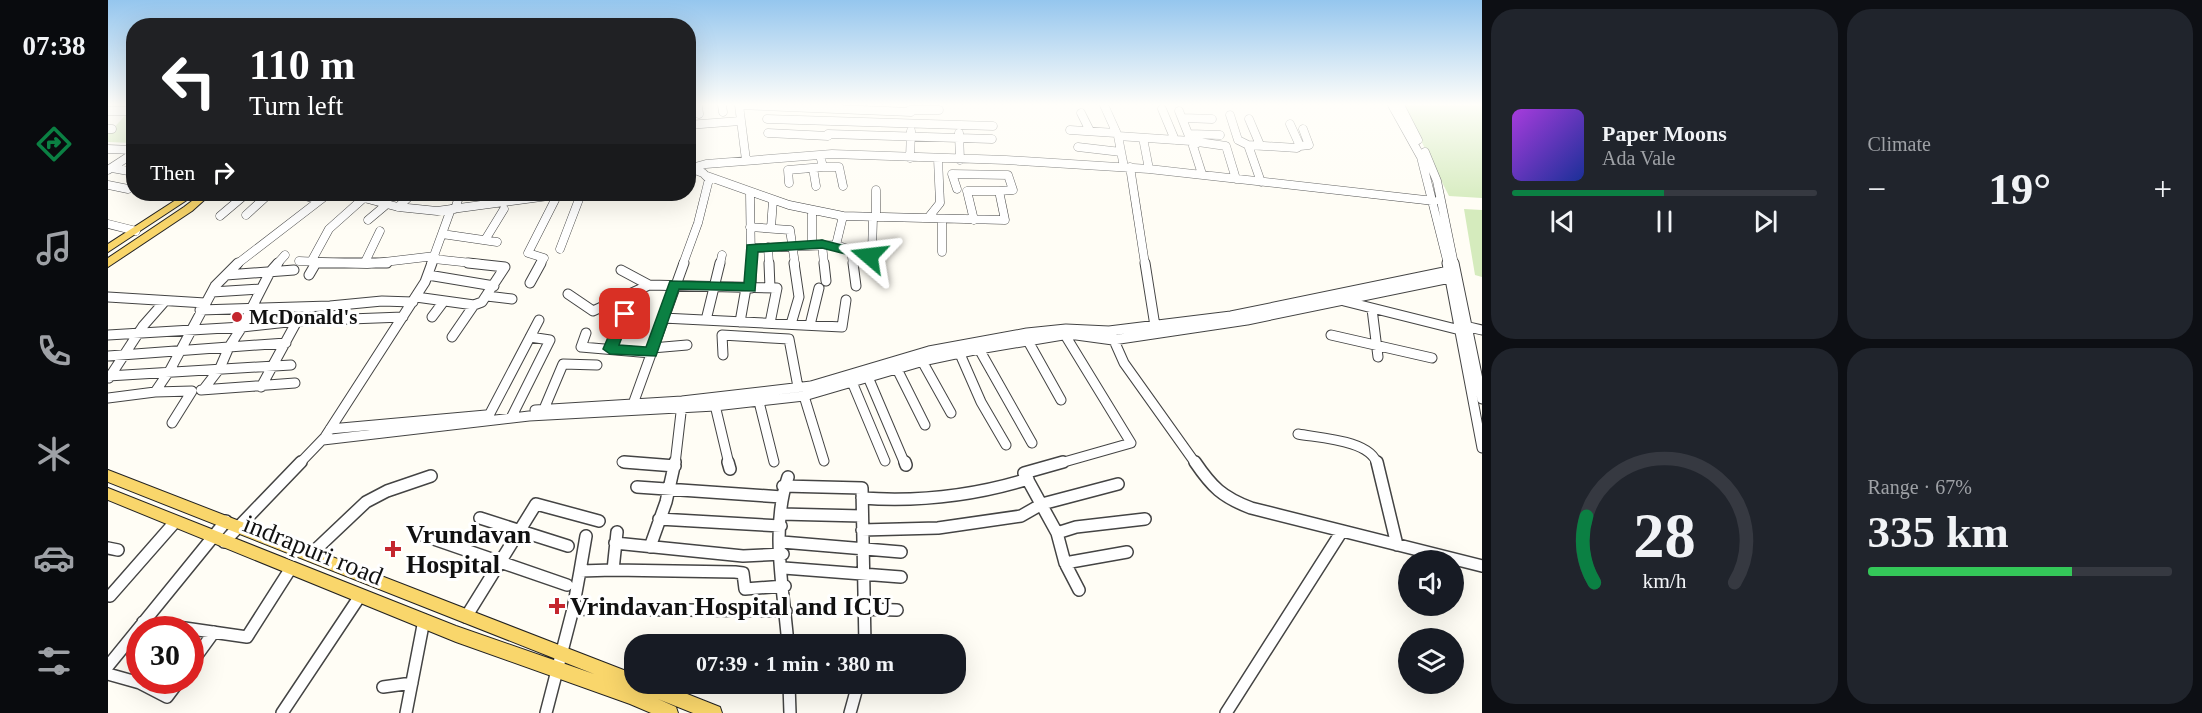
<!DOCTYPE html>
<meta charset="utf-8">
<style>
body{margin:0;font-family:Georgia,serif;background:#20242c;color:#f1f3f6;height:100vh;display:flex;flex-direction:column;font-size:22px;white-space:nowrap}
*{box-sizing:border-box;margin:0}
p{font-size:20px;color:#9ea1a6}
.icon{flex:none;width:33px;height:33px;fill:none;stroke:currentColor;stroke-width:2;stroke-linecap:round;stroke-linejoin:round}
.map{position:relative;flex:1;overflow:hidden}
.sheet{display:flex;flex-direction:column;gap:9px;padding:9px;background:#0d0f14;width:720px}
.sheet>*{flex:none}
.banner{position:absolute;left:18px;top:18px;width:570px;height:183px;border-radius:24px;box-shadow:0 6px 24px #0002;background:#202124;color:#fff;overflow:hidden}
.controls{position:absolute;left:1290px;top:550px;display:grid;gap:12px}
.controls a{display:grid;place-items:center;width:66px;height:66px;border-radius:50%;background:#171b24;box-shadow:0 6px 24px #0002;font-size:30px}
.speed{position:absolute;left:18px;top:616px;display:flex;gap:12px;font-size:30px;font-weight:700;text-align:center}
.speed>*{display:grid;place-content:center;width:78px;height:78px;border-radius:50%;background:#171b24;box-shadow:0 6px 24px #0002;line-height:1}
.speed .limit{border:9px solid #d22;background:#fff;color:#111}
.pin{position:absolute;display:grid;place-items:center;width:51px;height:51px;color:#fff;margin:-26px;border-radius:12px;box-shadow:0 3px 9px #0006}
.me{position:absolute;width:66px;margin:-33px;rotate:287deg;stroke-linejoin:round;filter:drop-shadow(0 0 4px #0008)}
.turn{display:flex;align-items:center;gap:21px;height:126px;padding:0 24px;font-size:27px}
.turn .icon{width:78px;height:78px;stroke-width:2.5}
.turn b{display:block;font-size:42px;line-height:51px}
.then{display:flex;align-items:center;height:57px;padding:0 24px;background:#0003;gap:12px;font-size:22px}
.big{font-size:45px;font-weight:600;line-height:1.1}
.sheet .widget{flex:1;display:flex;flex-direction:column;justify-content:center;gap:9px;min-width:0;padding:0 21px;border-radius:24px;background:#20242c}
.sheet .dial{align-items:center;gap:0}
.dial svg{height:156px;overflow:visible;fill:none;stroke:#363941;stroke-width:7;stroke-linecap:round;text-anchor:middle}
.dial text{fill:#f1f3f6;stroke:none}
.song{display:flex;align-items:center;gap:18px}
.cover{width:72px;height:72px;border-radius:9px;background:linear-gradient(135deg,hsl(280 70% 55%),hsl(230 70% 35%))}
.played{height:6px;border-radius:3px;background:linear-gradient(90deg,#0b8043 50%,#363941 50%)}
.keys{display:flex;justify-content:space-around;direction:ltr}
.heat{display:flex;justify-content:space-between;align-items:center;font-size:33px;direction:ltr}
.charge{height:9px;border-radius:4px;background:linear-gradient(90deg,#34c759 67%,#363941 0)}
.sheet .tiles{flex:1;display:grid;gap:9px;grid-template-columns:repeat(2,1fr)}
.trip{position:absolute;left:516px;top:634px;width:342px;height:60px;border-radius:24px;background:#171b24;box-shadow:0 6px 24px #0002;font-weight:600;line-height:60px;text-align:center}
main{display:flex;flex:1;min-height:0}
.menu{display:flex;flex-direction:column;width:108px;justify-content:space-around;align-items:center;background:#090b0e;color:#9ea1a6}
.menu .icon{width:42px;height:42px}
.menu .on{color:#0b8043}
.menu b{font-size:27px;color:#f1f3f6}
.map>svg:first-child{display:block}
.green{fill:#d5ebbd}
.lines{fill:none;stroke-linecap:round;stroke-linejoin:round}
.minor-far2-casing{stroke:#444;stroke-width:9}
.minor-far1-casing{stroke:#444;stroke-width:11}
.minor-casing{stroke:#444;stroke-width:14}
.major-casing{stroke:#222;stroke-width:2}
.minor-far2{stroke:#fff;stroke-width:8}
.minor-far1{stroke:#fff;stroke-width:9}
.minor{stroke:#fff;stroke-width:11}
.major{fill:#f9d66b;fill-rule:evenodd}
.route{fill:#0b8043;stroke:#07532c;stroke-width:1.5}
.poi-dot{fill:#c4262e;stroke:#fff;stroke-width:2}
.labels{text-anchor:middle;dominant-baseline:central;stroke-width:6;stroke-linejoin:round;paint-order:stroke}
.poi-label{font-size:21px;font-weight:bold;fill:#111;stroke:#fff;text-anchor:start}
.near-poi-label{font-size:26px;font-weight:bold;fill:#111;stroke:#fff;text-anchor:start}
.near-street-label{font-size:26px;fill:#111;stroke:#fff}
</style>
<main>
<nav class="menu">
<b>07:38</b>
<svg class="icon on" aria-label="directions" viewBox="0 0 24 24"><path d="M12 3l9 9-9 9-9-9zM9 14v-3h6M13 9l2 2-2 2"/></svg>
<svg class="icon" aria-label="music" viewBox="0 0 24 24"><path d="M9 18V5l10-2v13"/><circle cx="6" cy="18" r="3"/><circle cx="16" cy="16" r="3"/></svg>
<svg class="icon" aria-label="phone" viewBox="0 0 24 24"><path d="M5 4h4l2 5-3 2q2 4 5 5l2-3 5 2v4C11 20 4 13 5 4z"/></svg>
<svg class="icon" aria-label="climate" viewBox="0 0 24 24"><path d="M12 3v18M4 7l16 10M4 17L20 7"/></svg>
<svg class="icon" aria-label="car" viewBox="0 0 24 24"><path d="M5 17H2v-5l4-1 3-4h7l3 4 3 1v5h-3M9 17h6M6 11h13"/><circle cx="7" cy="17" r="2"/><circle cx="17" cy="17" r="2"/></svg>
<svg class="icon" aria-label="filters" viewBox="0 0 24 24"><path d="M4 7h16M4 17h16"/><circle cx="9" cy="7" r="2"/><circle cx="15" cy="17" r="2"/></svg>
</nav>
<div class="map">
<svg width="1374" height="713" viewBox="0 0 1374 713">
<rect width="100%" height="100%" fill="#fffdf5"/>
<!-- green -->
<path class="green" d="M1295,105H1374V198L1341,196Z
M25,107V143L0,142V134Z
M1356,209L1374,210V277L1367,275Z"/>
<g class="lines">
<defs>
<path id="minor-far2" d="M590,105L591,114
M614,105L615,112
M631,105L803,112
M631,105L638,160
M996,105L1010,136L1016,167
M1284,105L1313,157L1340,264
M1292,105L1310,140
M1054,109L1067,140
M802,110H831
M0,111H21
M973,113L982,131
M1122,115L1130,140L1140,145
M1075,118L1104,119
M659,119L885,126
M1141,119L1152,145
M580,125L632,121
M0,129H4
M962,130L1008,133
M660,133L720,136
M851,133L852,160
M720,134L884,139
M1082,134L1112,135
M1010,136L1083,141L1071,111
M1035,138L1041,169
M1083,141L1118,146L1128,179
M1091,142L1085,146L1094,174
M1192,146L1201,145L1195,129
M970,147L1013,152
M0,149L26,150
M1317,152L1329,181L1346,264
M802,158L803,131
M715,167H731L735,186
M1022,167L1037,264
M4,168L26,172
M705,168L708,186
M580,169L598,164L724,154L898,160L1041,169L1326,201
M0,170L26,153
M599,176L681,205L735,216L728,245L644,248
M1153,182L1140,145L1189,148L1192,146L1182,124
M681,183L680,170L715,167L712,155
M0,185L20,189
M768,190V217
M642,193L643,264
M190,194L211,200
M241,194L290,207L329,211L455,194
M290,207L304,194
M347,209L352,194
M704,210V244
M138,215L161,194
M112,216L138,194
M735,216L897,220L891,191L905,190L900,175L844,174L849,189
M820,218L832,203L830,159
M834,219V252
M260,220L279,204
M866,220L859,191H891
M0,224L28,231
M642,227L682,230L687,264
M663,228L665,200
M334,234L389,242
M377,240L396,209
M714,244L716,264
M728,245L761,256L764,253L765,217
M660,247L661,264
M452,249L473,194
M743,250L745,264
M326,259L373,264
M191,261L259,264L327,256
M203,262L221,229L258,196
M257,262L272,231
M129,264L220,194
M169,264L177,255
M323,264L343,209
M432,264L436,258L420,253L450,194
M575,264L590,223L601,179L595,173L582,168
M612,264L614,255"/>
<path id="minor-far1" d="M209,263H279
M360,263L397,267L374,302L366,305
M643,263V288
M661,263L662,288
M716,263L718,281
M745,263L748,286
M1037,263L1047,326
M1339,263L1374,448
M1346,263L1374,399
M513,270L541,285
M118,275L186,270
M201,275L208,263
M320,275L386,286
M422,283L433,263
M104,292L153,289
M460,294L485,311L541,285L669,288L662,323
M379,296L404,299
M0,297L97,303
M308,297L366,305L344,337
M1236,301L1356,331
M1264,309L1270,357
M92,310L222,306L274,301L305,302
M324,317L336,301
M555,318L734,327L738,300
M598,320L612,263
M189,321L295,317
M632,322L638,288
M683,324L691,297L686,263
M702,325L711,288
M1361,327L1374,330
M478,333L473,347L543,353
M0,335L134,327L162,272L170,263
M1223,335L1324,358
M1004,336L1016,363L1088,464
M920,341L953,400
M121,347L134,327L189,321L153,387
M121,347L178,343
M544,348L579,345
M502,349L517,314
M871,349L924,443
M852,354L873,402L898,445
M615,355L614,335L681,339L690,387
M0,356L121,347L112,368L95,390
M814,361L843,413
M789,369L817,425
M0,376L183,365
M760,377L797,464
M1,378L35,326L57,301
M744,382L777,461
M93,390L187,383
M696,396L716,461
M0,398L47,392
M606,401L621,464
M651,402L666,462
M525,404L576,263
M436,409L455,364L489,365
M427,410L574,401L703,386L821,351L919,333L958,329L1001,331L1123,316L1341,271
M403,418L442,340L422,337
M378,421L431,320
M64,423L84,391L47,392L62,370L107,286L130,263
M222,429L378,415
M1190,434C1211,438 1263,440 1269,464
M215,440L421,416L607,406L696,396L819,360L871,349L961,334L1005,340L1139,320L1342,278
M514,462L536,464
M191,464L217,437L317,282L324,263
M567,464L574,404
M949,464L1023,443L957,335"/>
<path id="minor" d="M516,462L567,466
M620,462L622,469
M797,462L798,465
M955,462L916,473L949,533L957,563L971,590
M1087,462C1104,487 1114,497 1143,508L1374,566
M1269,462L1289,545
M680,477C662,529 676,592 680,645
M675,486L754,488L757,645
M529,487L674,497
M754,498C811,502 865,496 920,479
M673,514L754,516
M372,518L460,546
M551,519L673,526
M754,530L830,528L913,516L934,504L1010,484
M509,532L505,570L627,572L635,573L637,589L677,586
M949,533L968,527L1037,519
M314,535L459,585
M116,542L193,462
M674,542L793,552
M507,543L635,556L675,554
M542,547L558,502L567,462
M0,548L10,550
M202,555L258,502L279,491L323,476
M957,563L1019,552
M676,568L793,577
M505,570L472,571L465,609L678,611
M472,571L478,536
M2,596L67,522
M755,609L789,610
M358,617L428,504L491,521
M35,622L139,637L183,568
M82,665L106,632
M0,666L118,521
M0,674L32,683L33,681
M32,683L59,697L71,681
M681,684L682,713
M275,687L304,683
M174,713L252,596
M298,713L316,620
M438,713L465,609
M742,713L750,684
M1118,713L1234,531"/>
<path id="major" d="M77,194H88L0,252V244Z
M93,194H103L84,211L0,267V258L76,207Z
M0,470L526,674V684H554L612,707L614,713H585L550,699L568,707L570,713H543L522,704L348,642L0,500V488L348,626L486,674L0,482Z"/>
</defs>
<!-- minor-far2 casing -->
<use href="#minor-far2" class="minor-far2-casing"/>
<!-- minor-far1 casing -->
<use href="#minor-far1" class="minor-far1-casing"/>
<!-- minor casing -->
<use href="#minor" class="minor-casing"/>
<!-- major casing -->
<use href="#major" class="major-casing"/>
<!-- minor-far2 -->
<use href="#minor-far2" class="minor-far2"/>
<!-- minor-far1 -->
<use href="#minor-far1" class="minor-far1"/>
<!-- minor -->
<use href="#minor" class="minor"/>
<!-- major -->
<use href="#major" class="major"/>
</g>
<!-- sky -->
<linearGradient id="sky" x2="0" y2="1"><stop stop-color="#95c6ee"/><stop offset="0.51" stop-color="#fffefa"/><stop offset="1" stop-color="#fffefa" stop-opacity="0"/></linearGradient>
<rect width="1374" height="205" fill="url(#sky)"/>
<!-- route -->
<path class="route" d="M714,240L765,253L767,256L761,260L714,248L650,252L647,291L571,289L548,356L502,354L495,349L510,314L517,309L523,314L511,345L538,347L562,281L636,283L639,245Z"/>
<!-- markers -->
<g class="poi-dot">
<circle cx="129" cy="317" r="6"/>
<path d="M282 540h6v6h6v6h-6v6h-6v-6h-6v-6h6z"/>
<path d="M446 597h6v6h6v6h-6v6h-6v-6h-6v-6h6z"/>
</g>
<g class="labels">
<!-- poi labels -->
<g class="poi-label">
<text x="141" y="317">McDonald's</text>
</g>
<!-- near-poi labels -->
<g class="near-poi-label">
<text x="298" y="534">Vrundavan<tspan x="298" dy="30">Hospital</tspan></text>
<text x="462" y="606">Vrindavan Hospital and ICU</text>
</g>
<!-- near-street labels -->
<g class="near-street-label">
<text transform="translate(205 550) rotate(22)">indrapuri road</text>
</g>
</g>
</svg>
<div class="controls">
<a><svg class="icon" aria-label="sound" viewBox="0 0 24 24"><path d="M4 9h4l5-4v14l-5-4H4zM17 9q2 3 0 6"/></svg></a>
<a><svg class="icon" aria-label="layers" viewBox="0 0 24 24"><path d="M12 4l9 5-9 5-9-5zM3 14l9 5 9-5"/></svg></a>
</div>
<div class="speed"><div class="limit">30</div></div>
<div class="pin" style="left:517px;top:314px;background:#d93025"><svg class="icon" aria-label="arrive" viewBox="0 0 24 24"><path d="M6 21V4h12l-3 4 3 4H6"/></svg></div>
<svg class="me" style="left:761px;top:256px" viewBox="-20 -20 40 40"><path d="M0-17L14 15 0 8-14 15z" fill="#0b8043" stroke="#fff" stroke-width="4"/></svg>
<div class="trip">07:39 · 1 min · 380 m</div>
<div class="banner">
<div class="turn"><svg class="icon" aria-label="left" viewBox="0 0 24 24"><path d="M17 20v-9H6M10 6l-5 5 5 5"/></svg><div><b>110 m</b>Turn left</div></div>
<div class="then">Then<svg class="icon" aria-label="right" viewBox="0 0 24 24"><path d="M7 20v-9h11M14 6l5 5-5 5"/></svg></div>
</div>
</div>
<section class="sheet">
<div class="tiles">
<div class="widget">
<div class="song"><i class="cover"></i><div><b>Paper Moons</b><p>Ada Vale</p></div></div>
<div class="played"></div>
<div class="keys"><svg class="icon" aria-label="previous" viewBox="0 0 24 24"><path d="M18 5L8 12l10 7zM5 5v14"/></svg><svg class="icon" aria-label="pause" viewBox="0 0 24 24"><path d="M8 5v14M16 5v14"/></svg><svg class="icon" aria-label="next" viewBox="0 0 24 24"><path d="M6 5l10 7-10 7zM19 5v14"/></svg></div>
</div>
<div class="widget"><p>Climate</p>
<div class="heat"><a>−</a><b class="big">19°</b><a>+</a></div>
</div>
<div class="widget dial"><svg viewBox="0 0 100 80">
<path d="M14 69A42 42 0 1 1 86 69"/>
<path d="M14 69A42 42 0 0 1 10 35" stroke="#0b8043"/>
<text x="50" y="56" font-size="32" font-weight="700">28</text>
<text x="50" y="72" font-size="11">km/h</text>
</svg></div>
<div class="widget"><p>Range · 67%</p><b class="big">335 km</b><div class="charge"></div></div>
</div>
</section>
</main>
